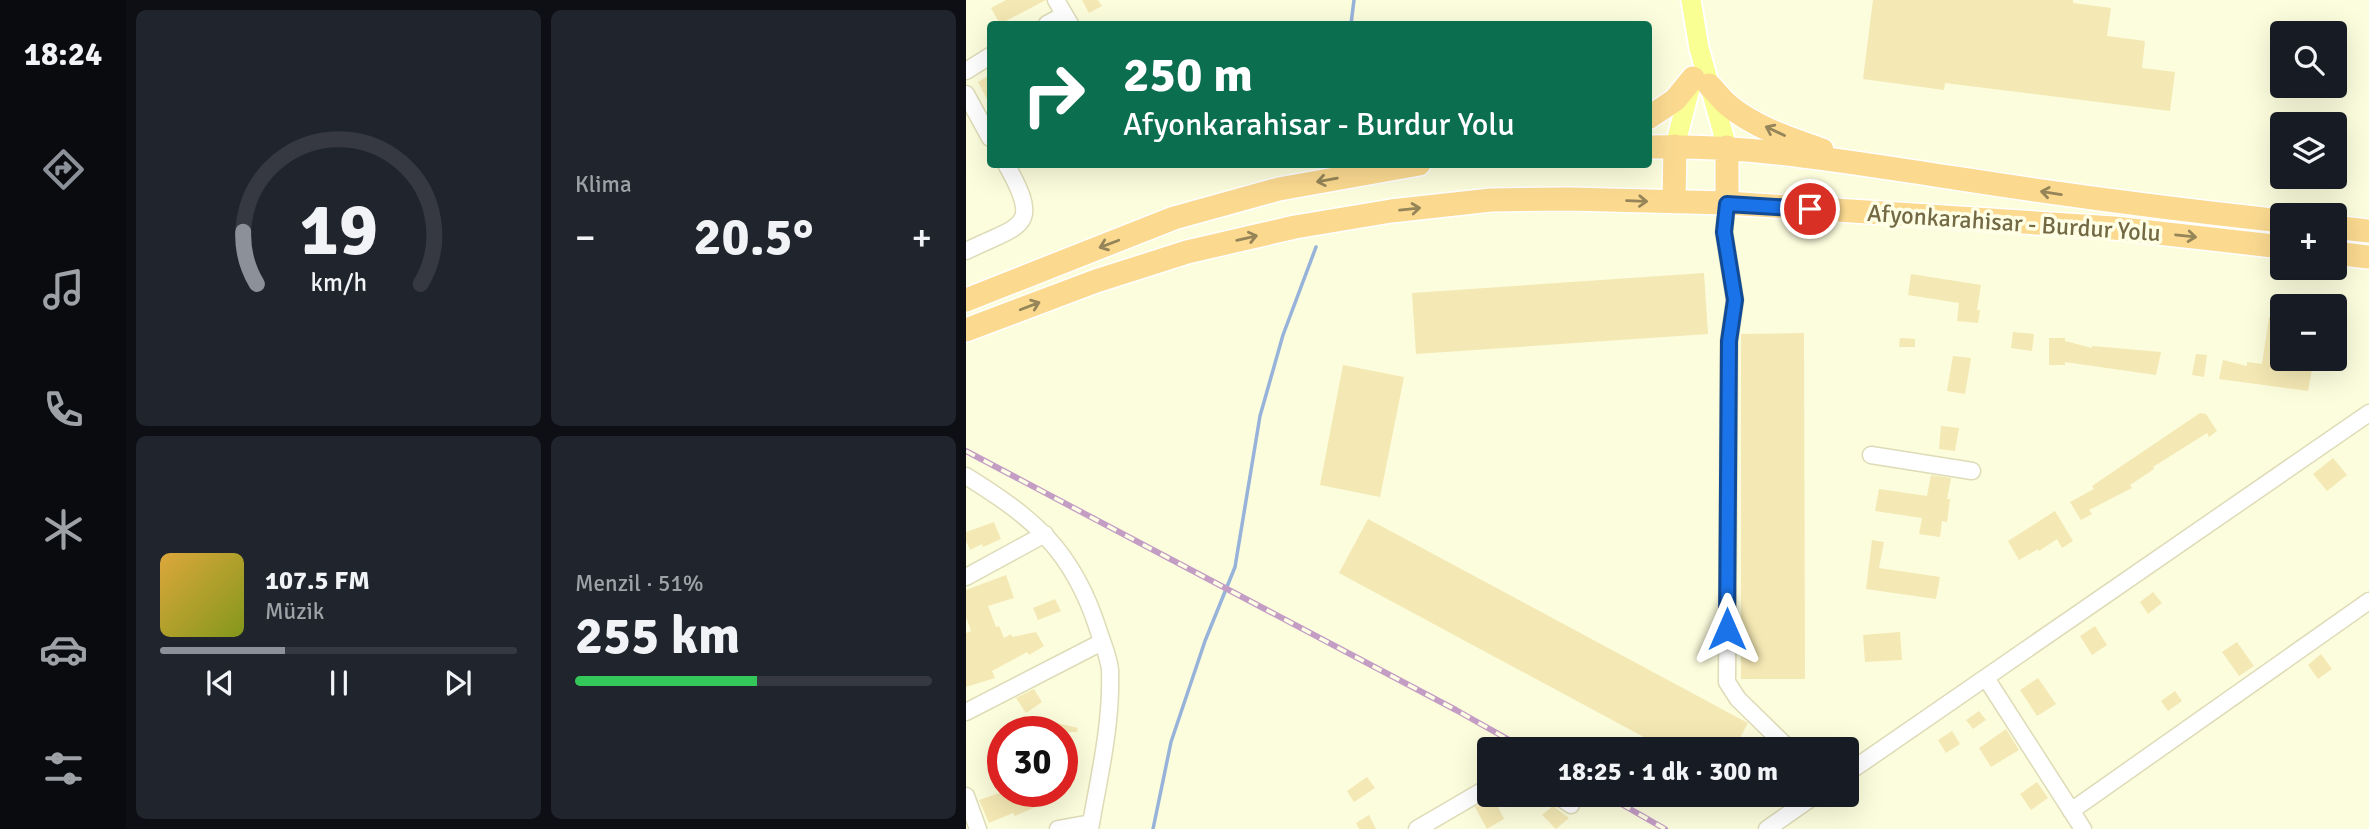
<!DOCTYPE html>
<html lang="tr">
<meta charset="utf-8">
<style>
body{margin:0;font-family:Signika,sans-serif;background:#20242c;color:#f1f3f6;height:100vh;display:flex;flex-direction:column;font-size:26px;white-space:nowrap}
*{box-sizing:border-box;margin:0}
p{font-size:23px;color:#9ea1a6}
.icon{flex:none;width:38px;height:38px;fill:none;stroke:currentColor;stroke-width:2;stroke-linecap:round;stroke-linejoin:round}
.map{position:relative;flex:1;overflow:hidden}
.sheet{display:flex;flex-direction:column;gap:10px;padding:10px;background:#0d0f14;width:840px}
.sheet>*{flex:none}
.banner{position:absolute;left:21px;top:21px;width:665px;height:147px;border-radius:7px;box-shadow:0 7px 28px #0002;background:#0b6e4f;color:#fff;overflow:hidden}
.buttons{position:absolute;left:1304px;top:21px;display:grid;gap:14px}
.buttons a{display:grid;place-items:center;width:77px;height:77px;border-radius:7px;background:#171b24;box-shadow:0 7px 28px #0002;font-size:35px}
.speed{position:absolute;left:21px;top:716px;display:flex;gap:14px;font-size:35px;font-weight:700;text-align:center}
.speed>*{display:grid;place-content:center;width:91px;height:91px;border-radius:50%;background:#171b24;box-shadow:0 7px 28px #0002;line-height:1}
.speed .limit{border:10px solid #d22;background:#fff;color:#111}
.pin{position:absolute;display:grid;place-items:center;width:60px;height:60px;color:#fff;margin:-30px;border:4px solid #fff;border-radius:50%;box-shadow:0 2px 7px #0007}
.me{position:absolute;width:77px;margin:-38px;rotate:0deg;stroke-linejoin:round;filter:drop-shadow(0 0 5px #0008)}
.turn{display:flex;align-items:center;gap:24px;height:147px;padding:0 21px;font-size:32px}
.turn .icon{width:91px;height:91px;stroke-width:2.5}
.turn b{display:block;font-size:49px;line-height:60px}
.big{font-size:52px;font-weight:700;line-height:1.1}
.sheet .tile{flex:1;display:flex;flex-direction:column;justify-content:center;gap:10px;min-width:0;padding:0 24px;border-radius:10px;background:#20242c}
.sheet .dial{align-items:center;gap:0}
.dial svg{height:182px;overflow:visible;fill:none;stroke:#363941;stroke-width:7;stroke-linecap:round;text-anchor:middle}
.dial text{fill:#f1f3f6;stroke:none}
.song{display:flex;align-items:center;gap:21px}
.cover{width:84px;height:84px;border-radius:10px;background:linear-gradient(135deg,hsl(40 70% 55%),hsl(70 70% 35%))}
.played{height:7px;border-radius:4px;background:linear-gradient(90deg,#8c9099 35%,#363941 35%)}
.keys{display:flex;justify-content:space-around;direction:ltr}
.heat{display:flex;justify-content:space-between;align-items:center;font-size:38px;direction:ltr}
.charge{height:10px;border-radius:5px;background:linear-gradient(90deg,#34c759 51%,#363941 0)}
.sheet .tiles{flex:1;display:grid;gap:10px;grid-template-columns:repeat(2,1fr)}
.trip{position:absolute;left:511px;top:737px;width:382px;height:70px;border-radius:7px;background:#171b24;box-shadow:0 7px 28px #0002;font-weight:700;line-height:70px;text-align:center}
main{display:flex;flex:1;min-height:0}
.dock{display:flex;flex-direction:column;width:126px;justify-content:space-around;align-items:center;background:#090b0e;color:#9ea1a6}
.dock .icon{width:49px;height:49px}
.dock .selected{color:#8c9099}
.dock b{font-size:32px;color:#f1f3f6}
.map>svg:first-child{display:block}
.lines{fill:none;stroke-linecap:round;stroke-linejoin:round}
.stream{stroke:#97b3d9;stroke-width:3.5}
.building{fill:#f4e8b4}
.minor-casing{stroke:#dedbb7;stroke-width:19}
.major-casing{stroke:#fff;stroke-width:23}
.highway-casing{stroke:#fff;stroke-width:26}
.minor{stroke:#fff;stroke-width:16}
.major{stroke:#f9ff92;stroke-width:19}
.highway{stroke:#fbda90;stroke-width:23}
.rail-casing{stroke:#c49dc5;stroke-width:6}
.rail{stroke:#feffe4;stroke-width:3.5;stroke-dasharray:10;stroke-linecap:butt}
.oneway{stroke:#958558}
.route-casing{stroke:#114b97;stroke-width:18}
.route{stroke:#1a73e8;stroke-width:12}
.labels{text-anchor:middle;dominant-baseline:central;stroke-width:7;stroke-linejoin:round;paint-order:stroke}
.street-label{font-size:24px;fill:#736945;stroke:#feffe4}
</style>
<main>
<nav class="dock">
<b>18:24</b>
<svg class="icon selected" aria-label="directions" viewBox="0 0 24 24"><path d="M12 3l9 9-9 9-9-9zM9 14v-3h6M13 9l2 2-2 2"/></svg>
<svg class="icon" aria-label="music" viewBox="0 0 24 24"><path d="M9 18V5l10-2v13"/><circle cx="6" cy="18" r="3"/><circle cx="16" cy="16" r="3"/></svg>
<svg class="icon" aria-label="phone" viewBox="0 0 24 24"><path d="M5 4h4l2 5-3 2q2 4 5 5l2-3 5 2v4C11 20 4 13 5 4z"/></svg>
<svg class="icon" aria-label="climate" viewBox="0 0 24 24"><path d="M12 3v18M4 7l16 10M4 17L20 7"/></svg>
<svg class="icon" aria-label="car" viewBox="0 0 24 24"><path d="M5 17H2v-5l4-1 3-4h7l3 4 3 1v5h-3M9 17h6M6 11h13"/><circle cx="7" cy="17" r="2"/><circle cx="17" cy="17" r="2"/></svg>
<svg class="icon" aria-label="filters" viewBox="0 0 24 24"><path d="M4 7h16M4 17h16"/><circle cx="9" cy="7" r="2"/><circle cx="15" cy="17" r="2"/></svg>
</nav>
<section class="sheet">
<div class="tiles">
<div class="tile dial"><svg viewBox="0 0 100 80">
<path d="M14 69A42 42 0 1 1 86 69"/>
<path d="M14 69A42 42 0 0 1 8 46" stroke="#8c9099"/>
<text x="50" y="56" font-size="32" font-weight="700">19</text>
<text x="50" y="72" font-size="11">km/h</text>
</svg></div>
<div class="tile"><p>Klima</p>
<div class="heat"><a>−</a><b class="big">20.5°</b><a>+</a></div>
</div>
<div class="tile">
<div class="song"><i class="cover"></i><div><b>107.5 FM</b><p>Müzik</p></div></div>
<div class="played"></div>
<div class="keys"><svg class="icon" aria-label="previous" viewBox="0 0 24 24"><path d="M18 5L8 12l10 7zM5 5v14"/></svg><svg class="icon" aria-label="pause" viewBox="0 0 24 24"><path d="M8 5v14M16 5v14"/></svg><svg class="icon" aria-label="next" viewBox="0 0 24 24"><path d="M6 5l10 7-10 7zM19 5v14"/></svg></div>
</div>
<div class="tile"><p>Menzil · 51%</p><b class="big">255 km</b><div class="charge"></div></div>
</div>
</section>
<div class="map">
<svg width="1403" height="829" viewBox="0 0 1403 829">
<rect width="100%" height="100%" fill="#fcfddd"/>
<g class="lines">
<!-- stream -->
<path class="stream" d="M385,24L388,0
M187,829L205,742L239,641L269,567L294,416L317,335L350,247"/>
</g>
<!-- building -->
<path class="building" d="M40,0H80L34,24L25,8Z
M116,0H132L136,6L123,13Z
M907,0H1107V3L1145,8L1141,36L1179,41L1176,68L1209,72L1204,111L979,83L978,90L897,79Z
M24,75V105L12,82Z
M738,273L742,334L450,354L446,293Z
M945,274L1015,285L1011,310H1014L1012,323L991,321L993,303L942,295Z
M1303,317L1316,319L1313,359H1348L1342,391L1253,379L1257,360L1281,366V362L1296,364Z
M1047,332L1068,334L1066,351L1045,348Z
M838,333L839,679H775V334Z
M934,338L949,339V347H933Z
M1083,338H1099V341L1126,348V346L1195,352L1190,375L1099,362V365H1083Z
M1230,354L1241,355L1238,377L1226,375Z
M987,356L1005,358L999,394L981,391Z
M377,365L438,377L414,497L354,485Z
M1234,413L1240,414L1251,431L1243,437L1241,433L1187,467L1188,469L1164,485L1166,488L1123,510L1126,514L1115,520L1104,502L1128,489L1126,486Z
M975,426L993,428L989,451L973,449Z
M1367,458L1381,475L1361,491L1347,474Z
M965,475L985,478L981,499H984L981,522L976,521L974,537L953,534L956,518L909,511L913,489L961,496Z
M1089,511L1107,541L1096,548L1091,539L1073,551L1072,549L1053,560L1042,541Z
M402,519L780,722L782,723L768,749H700L373,573Z
M28,522L35,539L17,547L16,544L4,550L0,541V532Z
M906,540L918,542L913,568L974,577L970,599L900,589Z
M40,575L48,598L22,606L30,627L33,626L38,638L45,634L46,637L70,632L78,646L63,655L61,652L26,671L29,678L0,687V633L5,631L0,617V590Z
M1187,592L1196,603L1182,614L1174,602Z
M89,599L95,611L72,620L67,608Z
M1129,626L1141,645L1126,655L1114,636Z
M934,632L936,660L899,662L897,635Z
M1271,642L1288,666L1273,676L1256,652Z
M1355,654L1366,669L1352,679L1342,665Z
M1072,678L1090,704L1071,716L1054,690Z
M68,689L76,702L60,713L50,698Z
M1209,691L1216,701L1202,711L1195,701Z
M1013,711L1020,720L1007,729L1000,720Z
M82,721L112,728L111,732H79Z
M1040,729L1053,750L1025,767L1013,748Z
M986,731L994,744L980,753L972,740Z
M401,777L409,788L388,802L381,791Z
M1071,782L1082,798L1065,810L1054,794Z
M39,791H88L90,801L70,807L49,816L47,813L23,823L13,800Z
M527,797L538,819L521,829L509,807Z
M587,806L603,818L590,829L576,815Z
M403,815L410,829H393L390,823Z"/>
<g class="lines">
<defs>
<path id="minor" d="M90,0L104,24
M81,24L98,15
M0,71L24,56
M0,94L24,138
M761,203L758,232L769,300L763,341L761,682L772,699L819,745L821,749
M0,251C55,224 77,229 40,164
M905,455L1006,471
M0,476C68,518 107,551 132,629C136,642 143,657 144,670C146,724 133,777 124,829
M0,577L79,534
M1020,678L1117,829
M0,712L136,642
M880,774L1403,413
M589,794L605,805
M0,796L12,829
M1105,811L1403,601
M92,829L125,823
M451,829L523,787
M801,829L851,794"/>
<path id="major" d="M725,0L733,48L761,147
M709,146L727,77"/>
<path id="highway" d="M743,85C749,91 755,99 762,105C788,127 824,139 856,150
M682,118L709,100L727,78
M682,147C785,144 888,163 989,178C1098,195 1207,209 1316,221
M761,147V203
M708,202L709,146
M1368,227L1403,231
M1368,253L1403,257
M0,300L208,218L313,189L453,164
M0,330L130,281L221,252L329,227L425,211L525,200L602,199L761,203L1148,228L1316,247"/>
</defs>
<!-- minor casing -->
<use href="#minor" class="minor-casing"/>
<!-- major casing -->
<use href="#major" class="major-casing"/>
<!-- highway casing -->
<use href="#highway" class="highway-casing"/>
<!-- minor -->
<use href="#minor" class="minor"/>
<!-- major -->
<use href="#major" class="major"/>
<!-- highway -->
<use href="#highway" class="highway"/>
<defs>
<path id="rail" d="M0,451L490,710L559,749
M638,794L699,829"/>
</defs>
<!-- rail casing -->
<use href="#rail" class="rail-casing"/>
<!-- rail -->
<use href="#rail" class="rail"/>
</g>
<!-- one-way arrows -->
<defs><path id="oneway-shaft" d="M-6 0H5M1.5-3L5.5 0L1.5 3" fill="none" stroke-width="1.6" stroke-linecap="round" stroke-linejoin="round" transform="scale(1.75)"/></defs>
<g class="oneway">
<use href="#oneway-shaft" transform="translate(809 131) rotate(-155)"/>
<use href="#oneway-shaft" transform="translate(361 180) rotate(170)"/>
<use href="#oneway-shaft" transform="translate(1085 193) rotate(-171)"/>
<use href="#oneway-shaft" transform="translate(671 201) rotate(2)"/>
<use href="#oneway-shaft" transform="translate(444 209) rotate(-6)"/>
<use href="#oneway-shaft" transform="translate(1220 236) rotate(6)"/>
<use href="#oneway-shaft" transform="translate(281 238) rotate(-13)"/>
<use href="#oneway-shaft" transform="translate(143 244) rotate(159)"/>
<use href="#oneway-shaft" transform="translate(64 306) rotate(-21)"/>
</g>
<g class="lines">
<defs>
<path id="route" d="M761,629L763,341L769,300L758,232L761,204L844,209"/>
</defs>
<!-- route casing -->
<use href="#route" class="route-casing"/>
<!-- route -->
<use href="#route" class="route"/>
</g>
<g class="labels">
<!-- street labels -->
<g class="street-label">
<text transform="translate(1048 223) rotate(4)">Afyonkarahisar - Burdur Yolu</text>
</g>
</g>
</svg>
<div class="buttons">
<a><svg class="icon" aria-label="search" viewBox="0 0 24 24"><circle cx="10" cy="10" r="6"/><path d="M15 15l6 6"/></svg></a>
<a><svg class="icon" aria-label="layers" viewBox="0 0 24 24"><path d="M12 4l9 5-9 5-9-5zM3 14l9 5 9-5"/></svg></a>
<a>+</a>
<a>−</a>
</div>
<div class="speed"><div class="limit">30</div></div>
<div class="pin" style="left:844px;top:209px;background:#d93025"><svg class="icon" aria-label="arrive" viewBox="0 0 24 24"><path d="M6 21V4h12l-3 4 3 4H6"/></svg></div>
<svg class="me" style="left:761px;top:629px" viewBox="-20 -20 40 40"><path d="M0-17L14 15 0 8-14 15z" fill="#1a73e8" stroke="#fff" stroke-width="4"/></svg>
<div class="trip">18:25 · 1 dk · 300 m</div>
<div class="banner">
<div class="turn"><svg class="icon" aria-label="right" viewBox="0 0 24 24"><path d="M7 20v-9h11M14 6l5 5-5 5"/></svg><div><b>250 m</b>Afyonkarahisar - Burdur Yolu</div></div>
</div>
</div>
</main>
